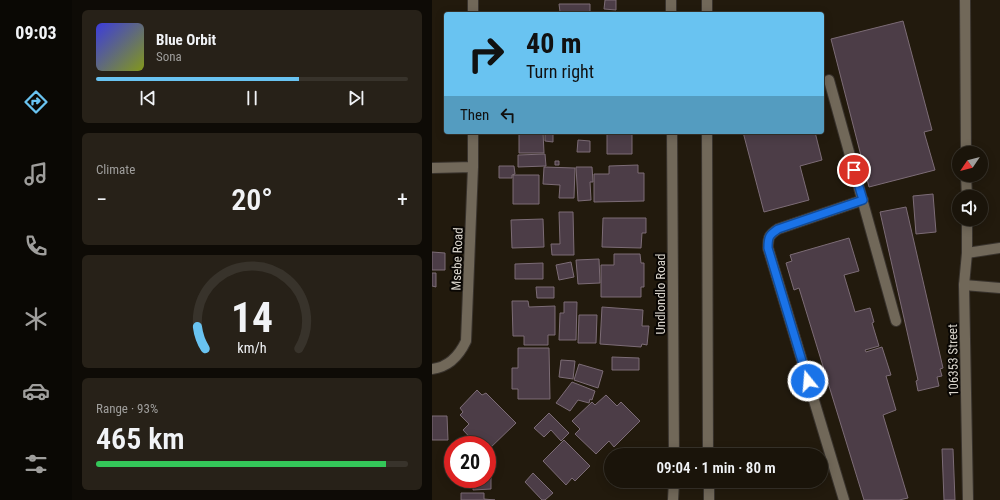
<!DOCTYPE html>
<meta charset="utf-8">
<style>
body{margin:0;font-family:"Roboto Condensed",sans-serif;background:#272118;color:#f1f3f6;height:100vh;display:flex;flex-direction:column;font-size:15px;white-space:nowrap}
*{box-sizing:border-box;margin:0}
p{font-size:13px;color:#9f9e9c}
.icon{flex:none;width:22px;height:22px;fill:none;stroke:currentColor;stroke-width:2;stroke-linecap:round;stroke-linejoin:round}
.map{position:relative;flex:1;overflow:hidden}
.panel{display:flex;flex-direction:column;gap:10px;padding:10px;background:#0e0b06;width:360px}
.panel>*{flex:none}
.top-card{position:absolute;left:12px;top:12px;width:380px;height:122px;border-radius:4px;box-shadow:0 2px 10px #0003,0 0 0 1px #38332b;background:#69c3f1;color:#111;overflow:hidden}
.needle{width:26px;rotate:235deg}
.controls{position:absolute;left:520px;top:146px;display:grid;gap:8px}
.controls a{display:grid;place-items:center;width:36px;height:36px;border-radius:50%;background:#1a140a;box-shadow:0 2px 10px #0003,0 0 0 1px #38332b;font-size:20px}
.speed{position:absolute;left:12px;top:436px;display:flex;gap:8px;font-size:20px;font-weight:700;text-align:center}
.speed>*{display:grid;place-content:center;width:52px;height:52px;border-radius:50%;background:#1a140a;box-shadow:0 2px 10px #0003,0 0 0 1px #38332b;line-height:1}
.speed .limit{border:6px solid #d22;background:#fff;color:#111}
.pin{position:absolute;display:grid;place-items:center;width:34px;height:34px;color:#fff;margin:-17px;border:2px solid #fff;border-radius:50%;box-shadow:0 1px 4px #0007}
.me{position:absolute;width:44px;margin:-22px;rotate:343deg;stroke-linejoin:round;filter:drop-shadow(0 0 3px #0008)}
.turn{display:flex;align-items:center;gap:14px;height:84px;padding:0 16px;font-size:18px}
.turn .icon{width:52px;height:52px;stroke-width:2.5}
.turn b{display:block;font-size:28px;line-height:34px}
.then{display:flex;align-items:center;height:38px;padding:0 16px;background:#0003;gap:8px;font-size:15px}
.big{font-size:30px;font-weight:600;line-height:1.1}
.panel .tile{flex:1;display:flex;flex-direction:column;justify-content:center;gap:6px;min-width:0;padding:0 14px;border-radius:6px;background:#272118}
.panel .dial{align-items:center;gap:0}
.dial svg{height:104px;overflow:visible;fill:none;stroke:#38332b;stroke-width:7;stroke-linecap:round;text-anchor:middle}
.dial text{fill:#f1f3f6;stroke:none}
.song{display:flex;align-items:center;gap:12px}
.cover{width:48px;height:48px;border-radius:6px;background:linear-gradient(135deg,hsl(240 70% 55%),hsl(70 70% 35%))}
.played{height:4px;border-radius:2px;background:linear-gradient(90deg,#69c3f1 65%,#38332b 65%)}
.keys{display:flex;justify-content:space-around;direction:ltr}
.heat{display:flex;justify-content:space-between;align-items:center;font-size:22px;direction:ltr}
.charge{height:6px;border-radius:3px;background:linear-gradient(90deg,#34c759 93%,#38332b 0)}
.trip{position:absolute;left:172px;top:448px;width:224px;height:40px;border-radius:20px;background:#1a140a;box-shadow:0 2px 10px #0003,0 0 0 1px #38332b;font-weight:600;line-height:40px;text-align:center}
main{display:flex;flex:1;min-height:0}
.dock{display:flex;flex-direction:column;width:72px;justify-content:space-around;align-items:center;background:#0a0804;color:#9f9e9c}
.dock .icon{width:28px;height:28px}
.dock .on{color:#69c3f1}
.dock b{font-size:18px;color:#f1f3f6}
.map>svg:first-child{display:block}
.building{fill:#4c3d47;stroke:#7c6c76}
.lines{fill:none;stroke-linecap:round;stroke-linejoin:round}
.service-casing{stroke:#39332d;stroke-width:12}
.minor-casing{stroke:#39332d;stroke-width:12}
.secondary-casing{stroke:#39332d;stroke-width:12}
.service{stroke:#716859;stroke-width:10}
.minor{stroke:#716859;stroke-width:10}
.secondary{stroke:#716859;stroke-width:10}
.route-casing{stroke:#114b97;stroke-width:10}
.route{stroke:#1a73e8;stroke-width:7}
.labels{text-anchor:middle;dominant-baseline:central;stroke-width:4;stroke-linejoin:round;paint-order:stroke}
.street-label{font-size:13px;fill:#dbd6cd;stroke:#090603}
</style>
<main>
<nav class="dock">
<b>09:03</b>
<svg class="icon on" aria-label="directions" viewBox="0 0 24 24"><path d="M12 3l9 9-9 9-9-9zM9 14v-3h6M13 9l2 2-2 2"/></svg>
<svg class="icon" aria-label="music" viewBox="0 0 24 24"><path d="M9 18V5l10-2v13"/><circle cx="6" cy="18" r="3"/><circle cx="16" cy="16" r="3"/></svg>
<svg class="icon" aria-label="phone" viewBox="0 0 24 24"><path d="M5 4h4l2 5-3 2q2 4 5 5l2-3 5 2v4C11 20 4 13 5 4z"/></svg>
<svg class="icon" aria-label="climate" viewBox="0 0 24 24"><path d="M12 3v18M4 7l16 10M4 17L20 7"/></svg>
<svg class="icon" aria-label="car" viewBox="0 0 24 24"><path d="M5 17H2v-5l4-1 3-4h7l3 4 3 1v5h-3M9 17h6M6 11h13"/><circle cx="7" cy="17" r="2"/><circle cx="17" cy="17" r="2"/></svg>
<svg class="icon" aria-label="filters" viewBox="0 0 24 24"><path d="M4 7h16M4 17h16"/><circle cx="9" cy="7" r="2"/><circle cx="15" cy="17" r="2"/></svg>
</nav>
<section class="panel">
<div class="tile">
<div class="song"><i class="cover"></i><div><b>Blue Orbit</b><p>Sona</p></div></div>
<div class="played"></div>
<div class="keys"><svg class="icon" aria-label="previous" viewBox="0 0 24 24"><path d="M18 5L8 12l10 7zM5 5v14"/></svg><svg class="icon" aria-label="pause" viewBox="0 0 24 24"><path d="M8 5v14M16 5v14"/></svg><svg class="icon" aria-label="next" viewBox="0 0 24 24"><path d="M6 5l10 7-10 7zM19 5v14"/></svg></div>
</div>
<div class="tile"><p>Climate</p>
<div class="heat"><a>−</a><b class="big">20°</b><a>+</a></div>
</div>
<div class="tile dial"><svg viewBox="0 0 100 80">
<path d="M14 69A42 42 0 1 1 86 69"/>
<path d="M14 69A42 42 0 0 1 8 52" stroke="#69c3f1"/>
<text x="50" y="56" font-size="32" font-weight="700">14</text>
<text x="50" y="72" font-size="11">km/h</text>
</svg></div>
<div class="tile"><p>Range · 93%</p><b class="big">465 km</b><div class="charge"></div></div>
</section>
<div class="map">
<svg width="568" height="500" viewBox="0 0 568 500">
<rect width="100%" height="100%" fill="#221a0d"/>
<!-- building -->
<path class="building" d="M173,0H184V10L172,9Z
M127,4H158V14H119V12H128Z
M302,12L345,13V14H302Z
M471,21L500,130L492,132L503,170L437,187L399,39Z
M87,132H111L112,153H87Z
M113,132H121V142L113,141Z
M175,132H200V154H175Z
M311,132H383L390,160L368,166L377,200L332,212Z
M146,140L158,141V152H145Z
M113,154L114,166L86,167V155Z
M123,161H127V165H123Z
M206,165V173H212V201L162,202V174H177V166Z
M67,166H82L83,174L80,175V178H67Z
M112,167L143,168L142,198H127L128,185L111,184Z
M144,167H160L161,182H158L159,200L146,201Z
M81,175H107V204H81Z
M501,194L504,232L484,234L481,196Z
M474,207L511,368L508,369L510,376L505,377L507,386L486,391L484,381L486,380L448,212Z
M127,212H141L142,255H120L119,244H128Z
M171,218H214V233H210L209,248L170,247Z
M111,219L112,247L80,248L79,220Z
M417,238L427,271L412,275L423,312L438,308L442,322L440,323L447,346L433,350L434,352L450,347L459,375L454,376L464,410L451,415L476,498L467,500H432L367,288L362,290L354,263L360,261L358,255Z
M0,252L13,253V270H0Z
M182,254H208L209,263H212V287H209V297H169V265H182Z
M167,259L168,283L146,284L144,260Z
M139,262L142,277L127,280L124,265Z
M111,263V279H83V264Z
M0,273H4V287L0,286Z
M104,287H122V298H105Z
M80,301H96L97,307L123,306V335H116V345H92V336H81Z
M132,302H145L144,340H127L128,313H132Z
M170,307L211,310L210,326H217L215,345L210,344L209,347L168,344Z
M147,315H165L164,343H146Z
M86,348H117L118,399H86V389H80V368H86Z
M180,357L207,358V370H180Z
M129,360L143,361L141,379L127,377Z
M147,364L171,371L166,388L142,380Z
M140,382L163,391L160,400L158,399L157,403L146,400L138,411L124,403Z
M45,390L50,395L54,393L84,423L55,451V445H45L31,430L37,424L28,415L31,412L28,408Z
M174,395L185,406L189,402L208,421L182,447L177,441L164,454L143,434L148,429L140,421L160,402L163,405Z
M117,413L137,433L129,441L119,430L112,437L102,428Z
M0,416H15L16,440H0Z
M132,440L158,466L143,481L140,478L134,485L111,461Z
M510,449H521L523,500H512Z
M55,470H59V489L41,490V479H55Z
M101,473L121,493L113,500H110L93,482Z
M29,493H52V499L63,500H29Z"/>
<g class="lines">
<defs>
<path id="service" d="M397,80L464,321
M535,253L568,248
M532,285L568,288
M412,500L336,248C336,237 337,235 346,229L431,200"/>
<path id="minor" d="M41,0V14
M533,0L534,153
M0,168L41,167
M534,175L535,197
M535,219V253L532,285L536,500
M0,369C17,367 27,356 34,341L41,167V132"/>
<path id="secondary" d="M239,0V14
M275,0V14
M240,132L242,455
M275,132L276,455
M277,481V500
M241,500L242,481"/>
</defs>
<!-- service casing -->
<use href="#service" class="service-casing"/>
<!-- minor casing -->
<use href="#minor" class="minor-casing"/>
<!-- secondary casing -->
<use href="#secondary" class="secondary-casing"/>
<!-- service -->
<use href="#service" class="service"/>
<!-- minor -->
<use href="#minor" class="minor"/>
<!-- secondary -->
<use href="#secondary" class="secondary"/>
</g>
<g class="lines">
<defs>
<path id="route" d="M376,381L336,248C336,237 337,235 346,229L431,200L422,170"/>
</defs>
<!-- route casing -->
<use href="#route" class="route-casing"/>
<!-- route -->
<use href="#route" class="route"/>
</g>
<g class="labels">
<!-- street labels -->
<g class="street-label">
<text transform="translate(25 259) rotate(-88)">Msebe Road</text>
<text transform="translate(228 294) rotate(-90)">Undlondlo Road</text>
<text transform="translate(521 360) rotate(-91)">106353 Street</text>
</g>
</g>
</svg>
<div class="controls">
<a><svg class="needle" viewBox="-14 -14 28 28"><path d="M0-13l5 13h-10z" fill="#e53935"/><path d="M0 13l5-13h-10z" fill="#9f9e9c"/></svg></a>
<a><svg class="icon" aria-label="sound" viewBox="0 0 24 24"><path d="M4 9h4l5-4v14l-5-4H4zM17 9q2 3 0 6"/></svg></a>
</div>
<div class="speed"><div class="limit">20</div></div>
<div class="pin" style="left:422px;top:170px;background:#d93025"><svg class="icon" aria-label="arrive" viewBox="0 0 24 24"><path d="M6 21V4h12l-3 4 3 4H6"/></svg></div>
<svg class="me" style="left:376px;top:381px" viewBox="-20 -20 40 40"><circle r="17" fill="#1a73e8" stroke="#fff" stroke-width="3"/><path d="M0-11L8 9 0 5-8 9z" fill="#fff"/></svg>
<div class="trip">09:04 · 1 min · 80 m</div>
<div class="top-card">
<div class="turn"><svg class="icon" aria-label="right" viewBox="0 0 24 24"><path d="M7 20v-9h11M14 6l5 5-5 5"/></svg><div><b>40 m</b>Turn right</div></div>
<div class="then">Then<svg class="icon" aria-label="left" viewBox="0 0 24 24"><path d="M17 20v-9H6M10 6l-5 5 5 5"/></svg></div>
</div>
</div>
</main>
